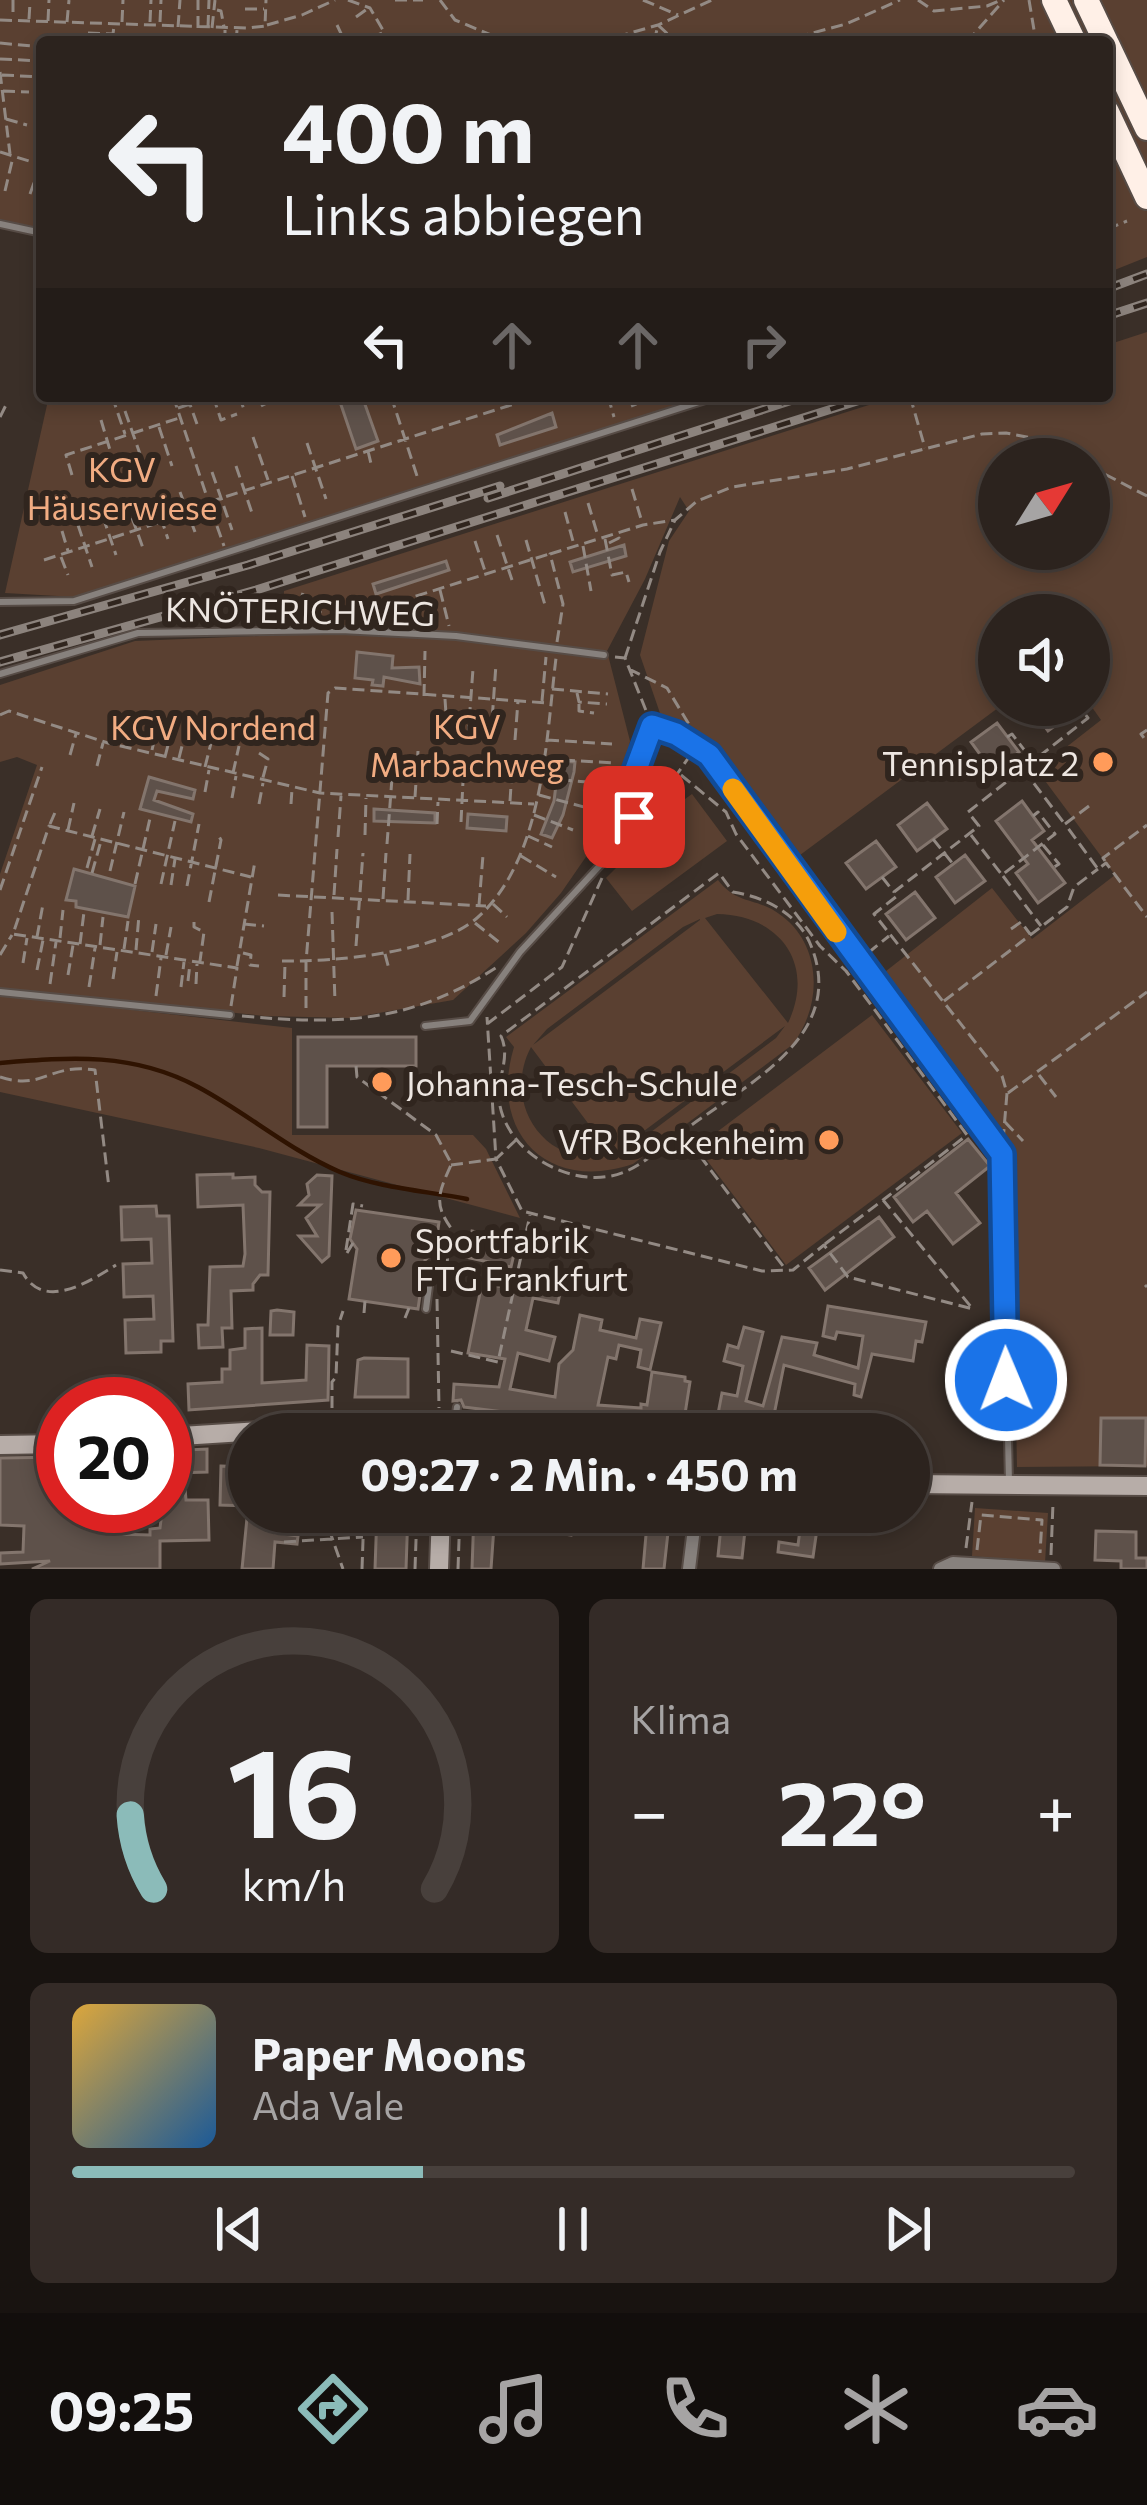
<!DOCTYPE html>
<html lang="de">
<meta charset="utf-8">
<style>
body{margin:0;font-family:Commissioner,sans-serif;background:#342b27;color:#f1f3f6;height:100vh;display:flex;flex-direction:column;font-size:45px;white-space:nowrap}
*{box-sizing:border-box;margin:0}
p{font-size:39px;color:#a6a4a4}
.icon{flex:none;width:66px;height:66px;fill:none;stroke:currentColor;stroke-width:2;stroke-linecap:round;stroke-linejoin:round}
.map{position:relative;height:1569px;overflow:hidden}
.panel{display:flex;flex-direction:column;gap:30px;padding:30px;background:#181310;flex:1}
.panel>*{flex:none}
.banner{position:absolute;left:36px;top:36px;width:1077px;height:366px;border-radius:12px;box-shadow:0 6px 18px #0003,0 0 0 3px #48403c;background:#2c231e;color:#f1f3f6;overflow:hidden}
.needle{width:78px;rotate:53deg}
.controls{position:absolute;left:978px;top:438px;display:grid;gap:24px}
.controls a{display:grid;place-items:center;width:132px;height:132px;border-radius:50%;background:#2c231e;box-shadow:0 6px 18px #0003,0 0 0 3px #48403c;font-size:60px}
.speed{position:absolute;left:36px;top:1377px;display:flex;gap:24px;font-size:60px;font-weight:700;text-align:center}
.speed>*{display:grid;place-content:center;width:156px;height:156px;border-radius:50%;background:#2c231e;box-shadow:0 6px 18px #0003,0 0 0 3px #48403c;line-height:1}
.speed .limit{border:18px solid #d22;background:#fff;color:#111}
.pin{position:absolute;display:grid;place-items:center;width:102px;height:102px;color:#fff;margin:-51px;border-radius:24px;box-shadow:0 6px 18px #0006}
.me{position:absolute;width:132px;margin:-66px;rotate:359deg;stroke-linejoin:round;filter:drop-shadow(0 0 9px #0008)}
.turn{display:flex;align-items:center;gap:42px;height:252px;padding:0 48px;font-size:54px}
.turn .icon{width:156px;height:156px;stroke-width:2.5}
.turn b{display:block;font-size:84px;line-height:102px}
.lanes{display:flex;align-items:center;height:114px;padding:0 48px;background:#0003;justify-content:center;gap:60px;direction:ltr}
.lanes .off{opacity:.35}
.big{font-size:90px;font-weight:700;line-height:1.1}
.panel .card{flex:1;display:flex;flex-direction:column;justify-content:center;gap:18px;min-width:0;padding:0 42px;border-radius:18px;background:#342b27}
.panel .dial{align-items:center;gap:0}
.dial svg{height:312px;overflow:visible;fill:none;stroke:#48403c;stroke-width:7;stroke-linecap:round;text-anchor:middle}
.dial text{fill:#f1f3f6;stroke:none}
.song{display:flex;align-items:center;gap:36px}
.cover{width:144px;height:144px;border-radius:18px;background:linear-gradient(135deg,hsl(40 70% 55%),hsl(210 70% 35%))}
.played{height:12px;border-radius:6px;background:linear-gradient(90deg,#8bbbb9 35%,#48403c 35%)}
.keys{display:flex;justify-content:space-around;direction:ltr}
.heat{display:flex;justify-content:space-between;align-items:center;font-size:66px;direction:ltr}
.panel .tiles{flex:1;display:grid;gap:30px;grid-template-columns:1fr 1fr}
.card:last-child{grid-column:span 2}
.trip{position:absolute;left:228px;top:1413px;width:702px;height:120px;border-radius:60px;background:#2c231e;box-shadow:0 6px 18px #0003,0 0 0 3px #48403c;font-weight:700;line-height:120px;text-align:center}
.dock{display:flex;height:192px;justify-content:space-around;align-items:center;background:#120e0c;color:#a6a4a4}
.dock .icon{width:84px;height:84px}
.dock .current{color:#8bbbb9}
.dock b{font-size:54px;color:#f1f3f6}
.map>svg:first-child{display:block}
.green{fill:#5a4031;fill-rule:evenodd}
.lines{fill:none;stroke-linecap:round;stroke-linejoin:round}
.stream{stroke:#2f1301;stroke-width:4.5}
.building{fill:#5e514a;stroke:#83756d;stroke-width:3}
.lane-casing{stroke:#574c46;stroke-width:10}
.street-casing{stroke:#574c46;stroke-width:16}
.secondary-casing{stroke:#574c46;stroke-width:22}
.highway-casing{stroke:#574c46;stroke-width:28}
.path{stroke:#938a84;stroke-width:3;stroke-dasharray:12 6;stroke-linecap:butt}
.lane{stroke:#87817d;stroke-width:6}
.street{stroke:#87817d;stroke-width:12}
.secondary{stroke:#b7ada8;stroke-width:18}
.highway{stroke:#fff0e7;stroke-width:24}
.rail-casing{stroke:#8c837d;stroke-width:9}
.rail{stroke:#30251e;stroke-width:4.5;stroke-dasharray:14;stroke-linecap:butt}
.route-casing{stroke:#114b97;stroke-width:30}
.route{stroke:#1a73e8;stroke-width:21}
.slow{stroke:#f59e0b;stroke-width:21}
.poi-dot{fill:#ff9b5a;stroke:#30251e;stroke-width:4.5}
.labels{text-anchor:middle;dominant-baseline:central;stroke-width:12;stroke-linejoin:round;paint-order:stroke}
.park-label{font-size:33px;fill:#f1ac82;stroke:#30251e}
.street-label{font-size:33px;fill:#ede6e1;stroke:#30251e}
.poi-label{font-size:33px;fill:#ede6e1;stroke:#30251e;text-anchor:end}
</style>
<div class="map">
<svg width="1147" height="1569" viewBox="0 0 1147 1569">
<rect width="100%" height="100%" fill="#3a2f28"/>
<!-- green -->
<path class="green" d="M0,0H1147V257L1107,273V42H42V229L0,219Z
M1147,332V1466L1017,1467L1011,1152L881,975L992,888L1032,939L1115,875L1037,770L1101,720L1089,703V644L1102,633L1089,641V615H999V705H1002L792,861L705,745L662,719L640,655L669,541L689,511L680,497L645,579L607,651L630,741L624,784L590,851L561,893L526,933L453,1000L350,1018L265,1016L0,989V874L37,765L17,757L0,762V685L135,641L282,635L284,591L894,397L926,404L950,396H1107V345ZM999,459H1089V549H999Z
M49,396H710L119,586L75,597L5,593Z
M692,794L727,841L632,911L606,878L627,857L642,830Z
M718,880C738,906 756,896 782,916C823,947 822,1007 792,1045L633,1164C548,1193 488,1133 514,1047L506,1037ZM717,914C780,915 816,964 788,1023L705,918ZM700,919V920L533,1045L547,1029L683,927ZM785,1026L776,1038L631,1147L613,1154ZM531,1047L611,1154V1155C546,1170 501,1104 531,1047Z
M0,995L292,1028V1135H473L486,1149L520,1218L259,1148L0,1092Z
M872,1015L962,1133L786,1265L697,1147Z
M975,1508L1048,1513L1045,1563L972,1556Z"/>
<g class="lines">
<!-- stream -->
<path class="stream" d="M0,1063C71,1057 133,1052 198,1087C247,1113 289,1150 340,1172C378,1188 427,1191 467,1199"/>
</g>
<!-- building -->
<path class="building" d="M338,396H362L378,441L356,449Z
M552,413L556,427L500,445L497,435Z
M624,545L626,556L573,572L570,562Z
M446,561L449,570L376,594L373,584Z
M357,652L393,656L392,668L419,667L420,684L384,677L383,686L372,685L373,680L355,678Z
M1029,705H1069L1074,712L1048,731Z
M997,723L1019,752L993,772L971,742Z
M559,761L575,762L574,772L563,815L552,838L541,834L554,801Z
M149,777L195,790L193,799L157,791L154,800L193,814L191,822L140,809Z
M1022,801L1044,831L1032,840L1065,883L1038,903L1016,873L1028,864L996,821Z
M927,803L947,829L917,851L898,825Z
M374,809L435,813V823L374,821Z
M468,814L507,817L506,831L467,828Z
M876,841L896,867L866,889L846,863Z
M965,855L985,881L955,903L936,877Z
M74,869L135,886L128,917L76,907V901L66,900Z
M915,892L935,918L906,940L886,914Z
M298,1037H416V1066H327V1127H298Z
M968,1139L990,1166L956,1193L980,1223L953,1244L927,1211L913,1222L894,1197Z
M233,1174V1178L255,1177V1185L262,1192H270L268,1275H260L253,1284V1290L231,1291L232,1328H222L223,1347L199,1348L198,1325H208L210,1267L243,1266L245,1254L243,1205L198,1207L197,1175Z
M317,1175L332,1176L329,1256L322,1262L299,1236H317L306,1218L320,1205H299L309,1195L307,1184Z
M156,1206L157,1216H169L173,1341H161V1352L126,1353L125,1320L154,1319L153,1296L124,1297L123,1264L152,1263L151,1239L122,1240L121,1207Z
M356,1210L439,1222L435,1252L425,1260L418,1309L349,1299L357,1249L350,1239Z
M879,1217L894,1237L825,1290L809,1268Z
M472,1231L517,1241L511,1267L466,1257Z
M522,1277L534,1280L533,1287L560,1293L558,1303L533,1298L526,1330L555,1337L549,1361L518,1353L510,1389L555,1397L559,1364L573,1350L580,1315L602,1320L600,1330L636,1338L640,1319L661,1323L650,1370L638,1367L641,1350L619,1345L616,1359L608,1357L598,1405L641,1408V1404L647,1405L652,1372L685,1377V1381L690,1382L685,1414L717,1419L722,1393L737,1396L743,1366L724,1361L728,1345L738,1348L744,1327L763,1332L746,1401L763,1406L782,1337L817,1343L814,1355L858,1368L863,1336L837,1332L835,1339L823,1336L828,1306L926,1322L922,1342L916,1341L913,1361L872,1354L861,1397L854,1395L855,1384L784,1365L772,1425L794,1428L793,1434H680L464,1407L461,1400L453,1401L454,1384L499,1387L505,1359L468,1353L482,1283L520,1290Z
M277,1310L294,1312L293,1335H270L271,1311Z
M262,1328V1383L306,1380L307,1345L329,1346L328,1400L189,1410L188,1384L222,1382V1369H230V1350L245,1348V1329Z
M364,1358L408,1359V1397H355L358,1360Z
M1101,1418H1146L1145,1466L1100,1465Z
M207,1449V1472L176,1473V1466H165V1451Z
M63,1457V1506H116V1534L150,1535V1529L160,1528L165,1488H185L186,1500H208L209,1540L160,1541V1569H32L50,1561L0,1564V1553L23,1552L24,1526L0,1525V1458Z
M221,1466L249,1467V1506L220,1505Z
M377,1512H408L406,1569H375Z
M474,1512H495L491,1569H472Z
M553,1512H574L571,1535L550,1532Z
M648,1512L670,1514L664,1569H643Z
M728,1512H747L742,1558L718,1556L722,1516L727,1517Z
M773,1512H845L843,1525L818,1522L813,1557L778,1552L779,1542L798,1545L801,1522L773,1518Z
M247,1518L278,1521L276,1533L298,1536L297,1544L275,1542L273,1569H242Z
M1096,1531L1136,1532V1558H1147V1569H1121V1561L1095,1560Z"/>
<g class="lines">
<defs>
<path id="lane" d="M0,224L42,233
M0,602L74,601L718,396
M0,674L138,633L341,630L456,636L604,655
M0,992L230,1015
M425,1026L470,1021L520,952L627,836L634,817L632,780L652,726L676,733L708,755L1002,1155L1009,1483
M426,1309L430,1278L439,1271
M455,1421L457,1407"/>
<path id="street" d="M689,1569L696,1512
M940,1569L953,1563L1054,1569"/>
<path id="secondary" d="M165,1437L400,1422L474,1423L524,1434
M0,1445L63,1444
M909,1484L1147,1486
M439,1569L441,1512"/>
<path id="highway" d="M1054,0L1074,42
M1086,0L1106,42
M1107,44L1147,128
M1107,112L1147,197"/>
</defs>
<!-- lane casing -->
<use href="#lane" class="lane-casing"/>
<!-- street casing -->
<use href="#street" class="street-casing"/>
<!-- secondary casing -->
<use href="#secondary" class="secondary-casing"/>
<!-- highway casing -->
<use href="#highway" class="highway-casing"/>
<!-- path -->
<path class="path" d="M13,0V16
M348,0L370,8L390,42
M395,0H423
M440,0L455,20L508,42
M643,0L678,15
M918,0L934,11L987,6L1001,0
M1029,0L1036,42
M245,9H264
M217,10L221,11L224,27
M356,17L367,9
M29,19L30,3
M0,20L247,28L265,26L266,0
M48,21L49,0
M67,22L69,0
M122,22L123,0
M150,22L151,0
M160,22L161,0
M267,25L302,15L335,0
M337,25L345,42
M178,27L180,0
M208,27L209,0
M198,28V0
M212,28L215,0
M88,33L113,34L114,26
M138,36L157,37
M383,37L386,42
M225,42V30
M236,42L237,30
M362,42L382,33
M599,42L658,25L712,0
M654,42L658,25L671,37L687,42
M779,42L846,24L900,0
M967,42L1004,0
M0,43L42,47
M0,59L42,61
M0,72L10,154
M2,75L42,77
M3,91L29,92
M6,119L27,125
M0,152L42,165
M5,191L13,157
M30,194L40,166
M1107,229L1127,221
M112,396L125,434
M173,396L208,500
M187,396L197,424
M213,396L221,420L237,414
M239,396L245,412
M292,396V397
M391,396L418,479
M608,396L614,417
M910,396L925,448
M397,401L412,396
M261,406L267,403L265,396
M631,406L636,404L634,396
M178,408L212,397
M125,411L140,454
M0,417L8,401
M101,420L113,460
M159,427L172,466
M253,437L268,480
M307,443L326,499
M368,451L372,468
M236,466L253,516
M1089,466L1147,496
M212,472L232,530
M72,475L66,455L179,418
M292,476L305,517
M632,489L642,522
M180,492L195,532
M155,500L168,539
M126,501L143,548
M209,502L539,396
M588,503L598,536
M211,509L224,546
M565,512L574,545
M103,517L116,555
M78,525L92,567
M62,531L68,551
M497,535L512,580
M605,539L612,575L626,572L629,582
M526,540L545,605
M475,541L486,574
M609,543L619,538L622,544
M583,546L591,591
M61,557L68,575
M44,560L210,506
M440,590L449,626
M347,618L549,554
M293,620L303,593
M316,622L322,607
M557,642L563,604L550,554L643,525L675,520
M615,657L625,658L649,718
M625,658L660,552L675,520L697,501L732,487L847,469L982,434L1006,433L1037,439L1076,459
M629,669L667,688L693,731
M552,689L608,694
M577,693L579,702L607,704
M424,696L425,651
M445,699L446,714
M542,701L546,657
M579,704V711L594,713
M0,715L9,711L108,743L320,793L534,804
M1147,730L1141,734L1147,742
M491,735L496,664
M468,737L473,669
M1007,737L1012,734L1032,760
M515,740L518,701
M547,740L612,744
M152,750L157,728
M259,753L268,759L262,781
M70,755L76,734
M165,757L172,729
M179,758L183,742
M545,759L616,763
M97,766L103,743
M205,767L213,735
M1023,769L1064,823
M233,773L239,746
M681,775L726,812L736,834L820,946L846,971L967,1135L883,1200
M542,778L610,784
M205,792L209,770
M539,795L595,810
M415,797L418,751
M232,798L236,776
M510,801L513,755
M259,804L263,783
M291,804L292,789
M1089,806L1065,824L1098,869L1106,863L1147,917
M534,815L573,830
M461,822L464,761
M643,823L689,757
M50,824L57,808
M437,824L438,802
M68,830L74,803
M365,835L366,798
M971,835L1002,875L1055,834L1038,812L1033,816
M92,836L100,809
M528,836L552,847
M338,837L341,796
M933,839L953,864
M387,844L394,752
M1043,845L1059,864L1053,868
M596,854L622,797
M521,856L556,877
M1105,861L1103,858L1147,825
M87,868L95,839
M110,871L124,812
M92,873L101,841
M1003,876L1041,926
M882,877L893,891
M135,884L151,814
M161,884L175,821
M171,885L175,859
M187,886L199,824
M0,890L42,767
M278,895L486,906
M334,895L337,849
M383,899L386,853
M408,900L410,854
M209,902L221,840L217,833
M493,904L507,917
M479,905L483,855
M332,912L335,1002
M194,922V927L204,932L200,961
M475,923L500,943
M244,924L264,926
M1011,929L1021,922L1030,934
M37,937L43,904
M60,938L63,910
M80,944L84,912
M100,945L103,917
M356,946L363,853
M124,949L128,921
M136,950L139,915
M152,952L156,924
M243,953L251,955L250,965L259,966
M868,953L889,936
M385,954L389,969
M0,955L12,935
M166,955L171,927
M282,961C334,962 437,953 477,918C544,859 546,739 556,658
M23,963L27,938
M237,966L255,861
M37,970L43,940
M68,975L73,945
M113,979L117,952
M188,981L190,963
M50,984L56,942
M196,984L197,964
M89,987L95,948
M181,987L184,962
M156,996L161,958
M284,997L285,963
M944,1001L1067,907L1074,887L1098,869
M231,1006L237,968L13,934L49,826L251,877
M306,1008V962L328,693L335,688L548,703
M242,1016C342,1025 411,1023 497,967
M487,1024L562,967L602,878
M356,1066L357,1077L436,1135L451,1163
M1039,1075L1056,1097
M0,1077C44,1091 48,1063 95,1070L109,1188
M1008,1093L1147,992
M1005,1122L1023,1141
M682,1132C660,1148 638,1171 611,1176C564,1185 505,1150 499,1100C497,1077 511,1058 501,1036L719,873L733,892C764,897 795,912 809,941C852,1036 744,1085 682,1132L786,1270
M516,1140L496,1159L522,1211L762,1271L793,1270L824,1245L848,1277L973,1309
M1003,1141L1007,1093L1002,1076L874,914L897,896L894,892L979,826L968,812L1088,718L1078,705
M451,1165L496,1159L487,1017
M825,1244L883,1200L972,1308
M346,1250L353,1204L363,1206
M347,1253L353,1243
M459,1256L464,1238L471,1239
M447,1263L451,1228C433,1203 439,1192 451,1165
M467,1265L517,1275
M0,1270L23,1273C44,1311 89,1282 116,1265
M1145,1285L1147,1287
M437,1299L439,1408
M364,1313L365,1301
M405,1318L409,1308
M451,1351L498,1362L530,1215
M332,1408V1382L336,1377L338,1326L343,1311
M165,1469L177,1468
M323,1512L343,1569
M284,1542L363,1537
M966,1548L972,1502
M977,1550L981,1515L1042,1520L1040,1553
M1051,1555L1053,1503
M362,1569L364,1512
M415,1569L417,1512
M458,1569L460,1512"/>
<!-- lane -->
<use href="#lane" class="lane"/>
<!-- street -->
<use href="#street" class="street"/>
<!-- secondary -->
<use href="#secondary" class="secondary"/>
<!-- highway -->
<use href="#highway" class="highway"/>
<defs>
<path id="rail" d="M1107,289L1147,274
M1107,316L1147,303
M488,498L805,396
M0,635L248,565L500,486
M0,662L256,590L873,396"/>
</defs>
<!-- rail casing -->
<use href="#rail" class="rail-casing"/>
<!-- rail -->
<use href="#rail" class="rail"/>
</g>
<g class="lines">
<defs>
<path id="route" d="M634,817L632,780L652,726L676,734L709,755L1002,1154L1006,1380"/>
</defs>
<!-- route casing -->
<use href="#route" class="route-casing"/>
<!-- route -->
<use href="#route" class="route"/>
<!-- slow -->
<path class="slow" d="M733,789L836,932"/>
</g>
<!-- markers -->
<g class="poi-dot">
<circle cx="1103" cy="762" r="12"/>
<circle cx="382" cy="1082" r="12"/>
<circle cx="829" cy="1140" r="12"/>
<circle cx="391" cy="1258" r="12"/>
</g>
<g class="labels">
<!-- park labels -->
<g class="park-label">
<text x="122" y="468">KGV<tspan x="122" dy="38">Häuserwiese</tspan></text>
<text x="467" y="725">KGV<tspan x="467" dy="38">Marbachweg</tspan></text>
<text x="213" y="726">KGV Nordend</text>
</g>
<!-- street labels -->
<g class="street-label">
<text transform="translate(300 610) rotate(1)">KNÖTERICHWEG</text>
</g>
<!-- poi labels -->
<g class="poi-label">
<text x="1079" y="762">Tennisplatz 2</text>
<text x="406" y="1082" text-anchor="start">Johanna-Tesch-Schule</text>
<text x="805" y="1140">VfR Bockenheim</text>
<text x="415" y="1239" text-anchor="start">Sportfabrik<tspan x="415" dy="38">FTG Frankfurt</tspan></text>
</g>
</g>
</svg>
<div class="controls">
<a><svg class="needle" viewBox="-14 -14 28 28"><path d="M0-13l5 13h-10z" fill="#e53935"/><path d="M0 13l5-13h-10z" fill="#a6a4a4"/></svg></a>
<a><svg class="icon" aria-label="sound" viewBox="0 0 24 24"><path d="M4 9h4l5-4v14l-5-4H4zM17 9q2 3 0 6"/></svg></a>
</div>
<div class="speed"><div class="limit">20</div></div>
<div class="pin" style="left:634px;top:817px;background:#d93025"><svg class="icon" aria-label="arrive" viewBox="0 0 24 24"><path d="M6 21V4h12l-3 4 3 4H6"/></svg></div>
<svg class="me" style="left:1006px;top:1380px" viewBox="-20 -20 40 40"><circle r="17" fill="#1a73e8" stroke="#fff" stroke-width="3"/><path d="M0-11L8 9 0 5-8 9z" fill="#fff"/></svg>
<div class="trip">09:27 · 2 Min. · 450 m</div>
<div class="banner">
<div class="turn"><svg class="icon" aria-label="left" viewBox="0 0 24 24"><path d="M17 20v-9H6M10 6l-5 5 5 5"/></svg><div><b>400 m</b>Links abbiegen</div></div>
<div class="lanes"><svg class="icon" aria-label="left" viewBox="0 0 24 24"><path d="M17 20v-9H6M10 6l-5 5 5 5"/></svg><svg class="icon off" aria-label="ahead" viewBox="0 0 24 24"><path d="M12 20V5M6 11l6-6 6 6"/></svg><svg class="icon off" aria-label="ahead" viewBox="0 0 24 24"><path d="M12 20V5M6 11l6-6 6 6"/></svg><svg class="icon off" aria-label="right" viewBox="0 0 24 24"><path d="M7 20v-9h11M14 6l5 5-5 5"/></svg></div>
</div>
</div>
<section class="panel">
<div class="tiles">
<div class="card dial"><svg viewBox="0 0 100 80">
<path d="M14 69A42 42 0 1 1 86 69"/>
<path d="M14 69A42 42 0 0 1 8 50" stroke="#8bbbb9"/>
<text x="50" y="56" font-size="32" font-weight="700">16</text>
<text x="50" y="72" font-size="11">km/h</text>
</svg></div>
<div class="card"><p>Klima</p>
<div class="heat"><a>−</a><b class="big">22°</b><a>+</a></div>
</div>
<div class="card">
<div class="song"><i class="cover"></i><div><b>Paper Moons</b><p>Ada Vale</p></div></div>
<div class="played"></div>
<div class="keys"><svg class="icon" aria-label="previous" viewBox="0 0 24 24"><path d="M18 5L8 12l10 7zM5 5v14"/></svg><svg class="icon" aria-label="pause" viewBox="0 0 24 24"><path d="M8 5v14M16 5v14"/></svg><svg class="icon" aria-label="next" viewBox="0 0 24 24"><path d="M6 5l10 7-10 7zM19 5v14"/></svg></div>
</div>
</div>
</section>
<nav class="dock">
<b>09:25</b>
<svg class="icon current" aria-label="directions" viewBox="0 0 24 24"><path d="M12 3l9 9-9 9-9-9zM9 14v-3h6M13 9l2 2-2 2"/></svg>
<svg class="icon" aria-label="music" viewBox="0 0 24 24"><path d="M9 18V5l10-2v13"/><circle cx="6" cy="18" r="3"/><circle cx="16" cy="16" r="3"/></svg>
<svg class="icon" aria-label="phone" viewBox="0 0 24 24"><path d="M5 4h4l2 5-3 2q2 4 5 5l2-3 5 2v4C11 20 4 13 5 4z"/></svg>
<svg class="icon" aria-label="climate" viewBox="0 0 24 24"><path d="M12 3v18M4 7l16 10M4 17L20 7"/></svg>
<svg class="icon" aria-label="car" viewBox="0 0 24 24"><path d="M5 17H2v-5l4-1 3-4h7l3 4 3 1v5h-3M9 17h6M6 11h13"/><circle cx="7" cy="17" r="2"/><circle cx="17" cy="17" r="2"/></svg>
</nav>
